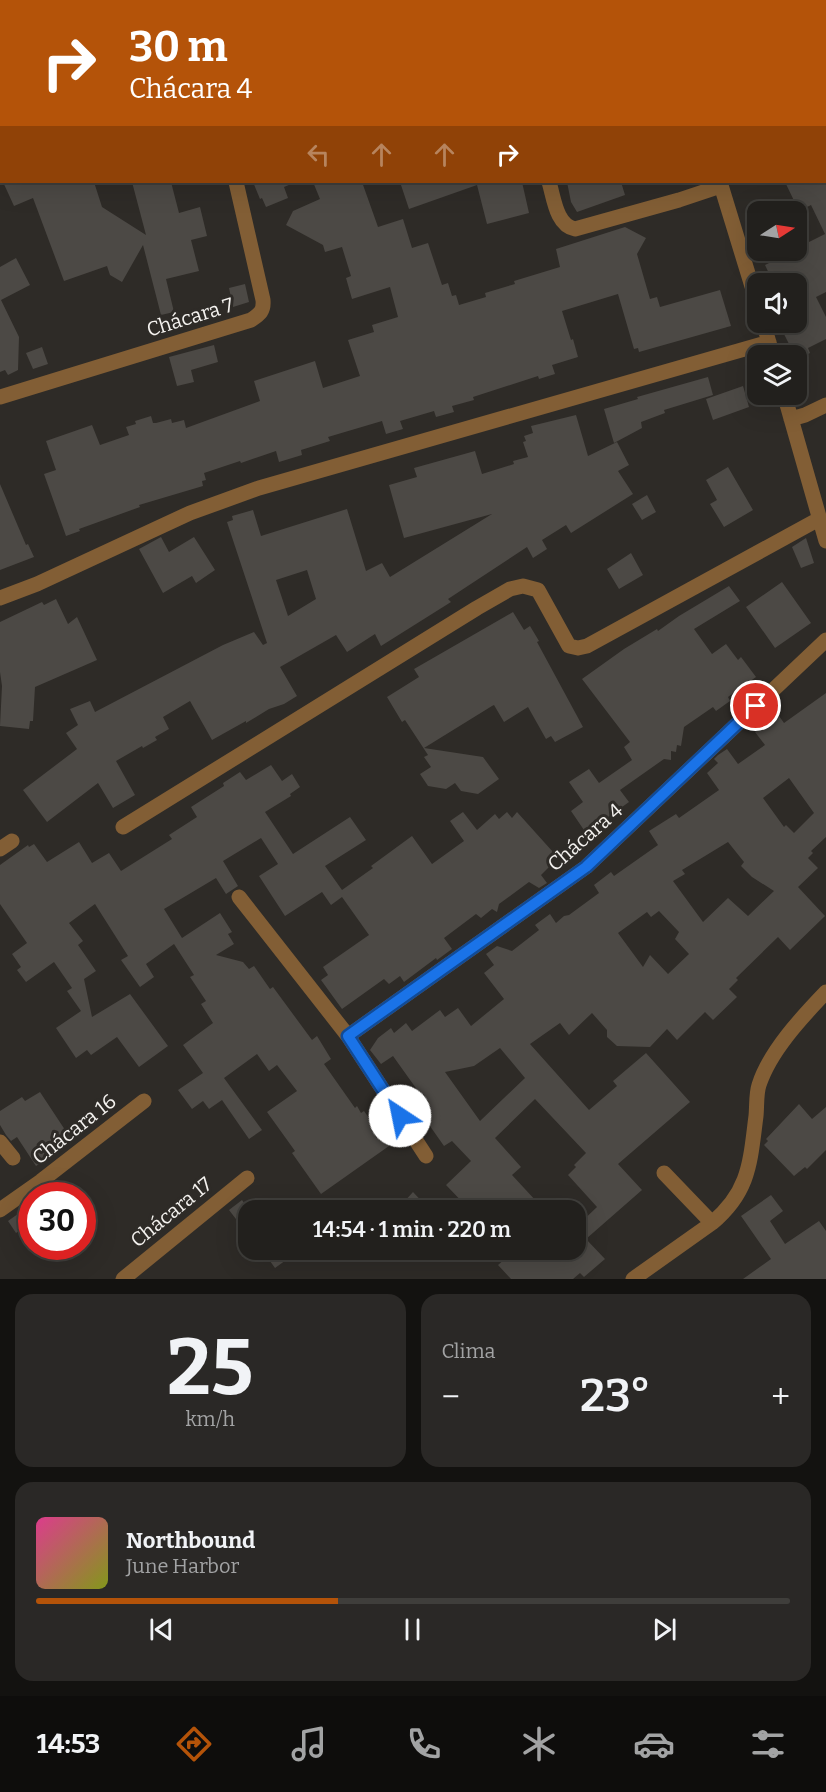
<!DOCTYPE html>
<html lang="pt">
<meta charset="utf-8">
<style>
body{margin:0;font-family:Bitter,serif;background:#2a2826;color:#f1f3f6;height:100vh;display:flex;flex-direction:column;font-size:22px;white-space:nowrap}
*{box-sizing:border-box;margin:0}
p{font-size:20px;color:#a2a3a4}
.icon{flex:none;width:33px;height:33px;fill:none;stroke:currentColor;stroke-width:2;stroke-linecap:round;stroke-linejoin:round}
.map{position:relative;height:1279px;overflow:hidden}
.details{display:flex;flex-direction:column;gap:15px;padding:15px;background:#131210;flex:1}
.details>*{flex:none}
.guide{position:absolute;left:0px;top:0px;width:826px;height:183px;box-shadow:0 6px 24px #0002,0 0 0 2px #3f3e3b;background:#b45309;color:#fff;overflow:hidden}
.needle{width:39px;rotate:78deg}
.buttons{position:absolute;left:747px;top:201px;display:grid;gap:12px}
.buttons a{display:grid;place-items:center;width:60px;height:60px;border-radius:12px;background:#22201d;box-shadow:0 6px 24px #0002,0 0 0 2px #3f3e3b;font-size:30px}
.speed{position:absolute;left:18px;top:1182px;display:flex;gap:12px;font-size:30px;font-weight:700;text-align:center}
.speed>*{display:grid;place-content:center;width:78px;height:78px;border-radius:50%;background:#22201d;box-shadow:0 6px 24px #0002,0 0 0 2px #3f3e3b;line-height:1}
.speed .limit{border:9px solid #d22;background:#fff;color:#111}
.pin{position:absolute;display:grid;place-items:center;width:51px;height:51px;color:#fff;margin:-26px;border:3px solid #fff;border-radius:50%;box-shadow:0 2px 6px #0007}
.me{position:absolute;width:66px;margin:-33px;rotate:326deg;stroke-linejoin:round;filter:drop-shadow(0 0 4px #0008)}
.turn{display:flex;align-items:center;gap:21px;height:126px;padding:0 30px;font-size:27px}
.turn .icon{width:78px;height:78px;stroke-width:2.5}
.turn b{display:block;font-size:42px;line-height:51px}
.lanes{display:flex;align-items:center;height:57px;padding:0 30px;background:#0003;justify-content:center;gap:30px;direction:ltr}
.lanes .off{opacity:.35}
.big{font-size:45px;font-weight:600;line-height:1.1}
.details .card{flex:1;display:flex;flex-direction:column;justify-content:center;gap:9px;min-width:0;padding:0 21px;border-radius:18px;background:#2a2826}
.details .dial{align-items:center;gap:0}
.dial b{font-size:78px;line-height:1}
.song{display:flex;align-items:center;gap:18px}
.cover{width:72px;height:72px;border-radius:9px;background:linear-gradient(135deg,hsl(330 70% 55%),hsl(70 70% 35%))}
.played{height:6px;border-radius:3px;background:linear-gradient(90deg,#b45309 40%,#3f3e3b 40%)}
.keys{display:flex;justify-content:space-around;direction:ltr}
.heat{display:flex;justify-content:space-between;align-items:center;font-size:33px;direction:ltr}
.details .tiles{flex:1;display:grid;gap:15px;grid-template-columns:1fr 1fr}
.card:last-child{grid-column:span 2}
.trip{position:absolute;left:238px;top:1200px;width:348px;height:60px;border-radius:18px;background:#22201d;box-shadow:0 6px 24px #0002,0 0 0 2px #3f3e3b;font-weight:600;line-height:60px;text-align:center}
.tab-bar{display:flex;height:96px;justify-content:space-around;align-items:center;background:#0e0d0c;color:#a2a3a4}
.tab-bar .icon{width:42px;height:42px}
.tab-bar .current{color:#b45309}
.tab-bar b{font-size:27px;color:#f1f3f6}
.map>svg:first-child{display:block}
.building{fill:#4c4945;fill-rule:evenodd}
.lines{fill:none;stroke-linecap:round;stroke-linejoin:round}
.minor{stroke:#825e35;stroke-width:15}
.route-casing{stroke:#114b97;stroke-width:15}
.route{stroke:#1a73e8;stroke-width:10}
.labels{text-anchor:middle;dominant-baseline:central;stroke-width:6;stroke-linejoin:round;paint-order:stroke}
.street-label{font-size:20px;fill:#f4f2ef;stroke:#2e2b27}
</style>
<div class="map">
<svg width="826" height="1279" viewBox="0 0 826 1279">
<rect width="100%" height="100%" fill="#2e2b27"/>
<!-- building -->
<path class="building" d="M3,182H94L102,207L146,235L132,182H171L179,213L200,207L207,236L191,240L199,271L166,279L174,312L161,315L143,245L122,282L110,275L107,266L64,281L33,198L14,206Z
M253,182H296L284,187L288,198L266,207L262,198L260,199Z
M313,182H362L378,227L403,219L412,248L428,243L442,285L448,283L452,296L456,295L459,305L486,297L485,293L515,284L514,281L560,267L556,249L625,227L646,238L637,254L650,299L657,297L660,307L720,290L731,326L639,352L638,348L634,349L618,294L562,311L571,340L573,339L578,357L552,365L555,374L539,379L538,376L473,397L474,400L452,406L454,412L436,417L434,411L400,421L403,429L386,434L382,421L328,437L330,441L301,450L302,455L279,462L276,451L241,463L240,461L204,473L206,480L202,481L203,486L139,505L140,507L79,529L80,531L66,536L44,474L56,470L46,441L92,425L100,445L129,435L126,427L136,424L135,421L151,416L153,423H156L171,419L172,423L184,420L186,428L260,401L254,381L315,361L323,388L360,376L348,340L374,332L372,325L398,317L390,287L352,299L346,278L351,276L342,247L325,252L323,245L286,225L293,211L320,199Z
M400,182H522L529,213L487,224L477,185L409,209Z
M567,182H621L625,195L577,212L571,202Z
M785,182H826V292L816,297L826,317V339L808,348L810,353L797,360L778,322H796V284H774L765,265L796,250L803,245L825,234L811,205L799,211Z
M16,258L30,285L1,300L19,337L18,370L8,375L5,370L0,372V267Z
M245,284L249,302L233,307L229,288Z
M214,345L218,362L191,370L194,382L177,386L169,357Z
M42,347L48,364L33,369L26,353Z
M708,377L713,395L664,410L665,413L641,422L642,428L614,443L604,409L638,399L637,397Z
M743,386L749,407L713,420L706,399Z
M576,415L588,456L617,442L629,465L618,471L633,494L571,533L566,525L542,540L547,549L533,558L527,547L448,599L451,602L381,646L375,634L347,652L336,635L280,667L297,696L284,704L269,709L246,723V721L212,740L190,701L163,717L169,729L155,737L157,740L143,748L142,746L116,761L135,795L113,808L98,783L47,822L23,790L77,749L66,733L78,725L70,709L90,701L95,712L223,645L254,632L263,645L267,643L227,522L233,520L232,516L253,510L261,536L347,509L366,571L382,563L390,577L492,514L404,538L389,485L417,477L414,468L475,451L482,474L514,464L513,461L528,457L523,442L526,441L524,436L533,433L531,426ZM307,570L316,599L288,616L276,580Z
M728,467L753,510L724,527L710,504L717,500L706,480Z
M0,484L26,545L28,544L34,557L0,570Z
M647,495L656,512L642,520L632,504Z
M161,537L169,552L194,537L215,570L196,583L192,576L163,593L139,549Z
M806,538L814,563L801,568L792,547Z
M631,553L643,575L619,589L607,569Z
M782,582L811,623L775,648L746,607Z
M729,586L740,601L694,629L712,654L726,644L738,660L741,657L756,677L728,697L730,701L716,711L713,707L684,727L681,746L677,745L676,752L671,751V760L664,759L620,790L629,802L586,833L571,811L583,802L569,782L589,769L599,783L632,760L624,747L630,742L582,679L624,649L657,629L658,631L679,616Z
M56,599L68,624L77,617L97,660L35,687L33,721H30L29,729L0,726L2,686L0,672V622L42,602L44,605Z
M513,612L524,630L530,626L539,641L537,642L583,727L555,742L551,736L546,739L528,707L504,722L494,705L492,706L424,748L483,757L499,779L478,794L461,791L455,783L446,789L428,786L420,774L431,767L424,757L428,755L405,720L402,722L387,697L419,677L414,669Z
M826,693V837L811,851L813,853L808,858L818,868L798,887L825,916L790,950L778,937L736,978L738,980L729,989L737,997L713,1020L705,1012L677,1040L667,1029L650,1047L617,1046L607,1037V1030L592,1013L569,1035L560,1023L530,1044L589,1110L617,1086L613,1081L646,1053L690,1102L618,1164L642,1190L586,1239L605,1259L584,1277L580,1273L573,1279H511L498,1265L515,1250H576V1227L597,1207L568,1175L576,1167L574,1165L586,1153L535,1099L495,1138L521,1167L512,1175L537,1202L527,1210H470L446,1185L471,1161L452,1141L444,1146L425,1119L424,1120L413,1106L423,1098L393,1056L381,1064L370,1050L378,1038L391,1028L394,1033L406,1023L412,1031L440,1010L445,1017L458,1008L471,1026L504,999L484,973L494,965L486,954L497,946L512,951L539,930L535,925L550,914L556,923L564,916L569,915L599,893L594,885L611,872L614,876L658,845L649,831L676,814L679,818L719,790L707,773L718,763L714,759L718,755L727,749L738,764L765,745L755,732L779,716L784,723ZM789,778L814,813L794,833L786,825L784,827L763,798ZM728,842L744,862L741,866L752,877L774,891L748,916L728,898L703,922L673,881L685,874L682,870ZM659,911L679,932L675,939L689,954L668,974L650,955L643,967L618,933L647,912L651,917ZM500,1048L525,1078L480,1121L445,1072L474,1066Z
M271,765L282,781L292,774L300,787L290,794L291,796L265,812L293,854L350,817L366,840L325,866L342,890L373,868L371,866L412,836L432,864L464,841L450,821L463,812L477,830L495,814L499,819L507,812L512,818L517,812L553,852L547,858L552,864L541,875L547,883L539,888L529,882L499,904L497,912L492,909L481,918L476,914L444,938L452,949L437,960L436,958L404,982L400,976L389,984L384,979L342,1009L321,980L328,975L323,967L369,935L342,897L331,905L322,892L285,916L259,876L278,864L261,838L223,861L238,886L226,894L216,878L164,909L182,938L220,913L232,932L228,934L234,944L216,955L243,962L249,969L254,966L270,989L273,987L312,1040L317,1036L331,1059L324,1064L355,1108L357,1106L361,1113L364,1111L389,1146L321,1194L292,1153L295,1151L267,1112L297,1091L277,1065L269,1071L257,1054L224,1078L262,1130L249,1139L222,1100L209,1109L203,1101L192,1109L178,1090L203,1073L183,1045L213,1023L201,1004L206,1001L190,977L194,975L174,944L146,964L154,977L140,987L121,960L128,956L95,904L69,923L83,941L78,945L96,971L84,979L92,1017L130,994L168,1046L139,1067L117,1037L91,1055L87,1050L76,1058L56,1028L81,1011L67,991L72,988L54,962L26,982L17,970L21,967L12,954L27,943L0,904V865L28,845L29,847L34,844L47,862L79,842L92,863L109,853L121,871L172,839L169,835L197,817L191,807L224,786L223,783L240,772L246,780Z
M40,1092L73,1142L36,1166L17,1137L11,1141L6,1135L0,1125V1111L22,1097L25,1101Z
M799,1104L812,1119L826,1107V1150L807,1169L805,1167L794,1176L764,1145L768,1141L766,1139Z
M413,1192L430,1210H410L403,1203Z
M771,1195L783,1211L770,1221L785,1244L819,1221L826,1231V1279H743L771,1259L741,1216Z
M242,1200L249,1210V1216L239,1223L229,1210Z
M22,1211L31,1222L16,1233L8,1221Z
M262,1250H300L275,1268Z"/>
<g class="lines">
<!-- minor -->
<path class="minor" d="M663,0L664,2
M247,2L250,0
M686,2L689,0
M825,109L826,108
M0,120L2,119
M549,182C554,198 556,225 575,229L679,200L721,186
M720,182L758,306
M763,322L773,356
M784,394L826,541
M0,397L251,320C260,314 264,311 263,300L236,182
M791,419L805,415L826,405
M0,598L37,584L190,513L259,488L769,342
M123,827L477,608L510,589L523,586L538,590L569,646L578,648L587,646L819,519
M0,849L12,841
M239,897L348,1036
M0,1142L13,1158
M426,1156L348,1036L586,867L826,640
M664,1173L712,1223C750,1191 750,1162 756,1116C757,1106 756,1094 759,1085C770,1051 802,1017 826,992
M0,1210L41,1181L144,1101
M123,1279L247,1178
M633,1279L712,1223"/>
</g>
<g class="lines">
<defs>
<path id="route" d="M400,1116L348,1036L586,867L756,706"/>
</defs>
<!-- route casing -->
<use href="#route" class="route-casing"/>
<!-- route -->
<use href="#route" class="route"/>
</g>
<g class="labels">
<!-- street labels -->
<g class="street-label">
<text transform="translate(190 317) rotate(-17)">Chácara 7</text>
<text transform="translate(585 837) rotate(-41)">Chácara 4</text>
<text transform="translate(74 1129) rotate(-38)">Chácara 16</text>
<text transform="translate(171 1212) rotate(-39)">Chácara 17</text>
</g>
</g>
</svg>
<div class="buttons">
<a><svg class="needle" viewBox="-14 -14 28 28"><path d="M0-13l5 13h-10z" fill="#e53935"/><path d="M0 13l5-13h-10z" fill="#a2a3a4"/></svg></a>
<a><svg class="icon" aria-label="sound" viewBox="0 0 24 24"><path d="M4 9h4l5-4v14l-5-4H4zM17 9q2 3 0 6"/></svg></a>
<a><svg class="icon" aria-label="layers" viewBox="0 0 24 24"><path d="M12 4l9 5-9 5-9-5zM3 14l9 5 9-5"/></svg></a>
</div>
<div class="speed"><div class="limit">30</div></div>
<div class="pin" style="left:756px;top:706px;background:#d93025"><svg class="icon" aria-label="arrive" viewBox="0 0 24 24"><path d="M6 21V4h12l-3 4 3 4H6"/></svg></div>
<svg class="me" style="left:400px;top:1116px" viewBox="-20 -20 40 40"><circle r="19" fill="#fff"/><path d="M0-13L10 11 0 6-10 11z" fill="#1a73e8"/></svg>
<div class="trip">14:54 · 1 min · 220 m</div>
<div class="guide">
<div class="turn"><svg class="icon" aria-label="right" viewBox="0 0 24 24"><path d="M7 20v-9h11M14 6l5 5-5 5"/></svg><div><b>30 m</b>Chácara 4</div></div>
<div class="lanes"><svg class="icon off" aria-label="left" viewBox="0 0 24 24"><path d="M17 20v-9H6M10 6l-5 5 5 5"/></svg><svg class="icon off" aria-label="ahead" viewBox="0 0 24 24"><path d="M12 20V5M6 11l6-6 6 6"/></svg><svg class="icon off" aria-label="ahead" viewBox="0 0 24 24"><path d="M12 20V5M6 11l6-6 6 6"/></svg><svg class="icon" aria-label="right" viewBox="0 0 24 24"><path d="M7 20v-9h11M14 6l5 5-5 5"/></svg></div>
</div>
</div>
<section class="details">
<div class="tiles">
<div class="card dial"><b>25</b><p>km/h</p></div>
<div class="card"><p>Clima</p>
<div class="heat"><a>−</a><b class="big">23°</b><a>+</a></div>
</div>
<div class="card">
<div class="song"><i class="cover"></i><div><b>Northbound</b><p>June Harbor</p></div></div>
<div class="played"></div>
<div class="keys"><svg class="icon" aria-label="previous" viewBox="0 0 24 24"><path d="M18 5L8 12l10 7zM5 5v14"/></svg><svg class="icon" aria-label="pause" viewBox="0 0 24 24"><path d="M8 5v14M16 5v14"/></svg><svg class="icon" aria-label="next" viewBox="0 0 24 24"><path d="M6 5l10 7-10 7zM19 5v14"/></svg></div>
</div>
</div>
</section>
<nav class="tab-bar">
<b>14:53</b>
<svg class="icon current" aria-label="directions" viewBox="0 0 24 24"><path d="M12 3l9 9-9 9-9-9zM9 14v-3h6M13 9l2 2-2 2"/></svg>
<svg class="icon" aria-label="music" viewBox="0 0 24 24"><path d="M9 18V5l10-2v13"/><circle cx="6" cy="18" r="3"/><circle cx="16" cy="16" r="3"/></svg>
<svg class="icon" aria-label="phone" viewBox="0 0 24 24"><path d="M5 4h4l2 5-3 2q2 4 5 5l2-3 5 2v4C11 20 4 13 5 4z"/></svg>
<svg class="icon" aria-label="climate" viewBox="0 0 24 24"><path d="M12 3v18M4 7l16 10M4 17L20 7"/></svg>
<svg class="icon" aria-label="car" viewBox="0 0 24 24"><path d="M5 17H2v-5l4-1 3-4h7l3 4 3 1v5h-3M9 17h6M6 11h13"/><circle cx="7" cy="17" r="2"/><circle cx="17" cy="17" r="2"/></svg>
<svg class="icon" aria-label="filters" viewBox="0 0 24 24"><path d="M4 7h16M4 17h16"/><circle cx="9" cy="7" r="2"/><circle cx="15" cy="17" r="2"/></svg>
</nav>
